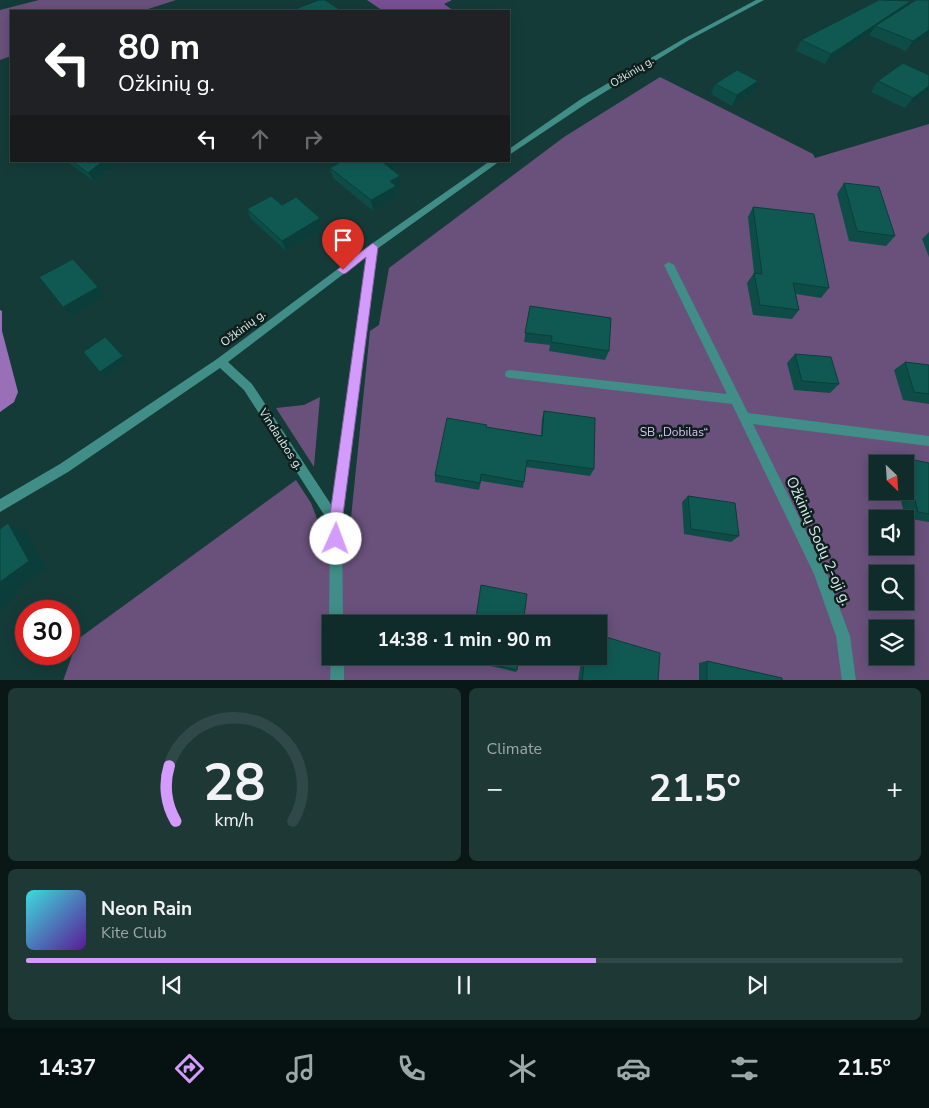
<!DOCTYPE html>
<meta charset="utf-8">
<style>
body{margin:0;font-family:"Nunito Sans",sans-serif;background:#1e3836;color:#f1f3f6;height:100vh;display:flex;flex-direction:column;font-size:19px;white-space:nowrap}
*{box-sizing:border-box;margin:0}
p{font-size:16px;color:#9ca7a8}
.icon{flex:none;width:28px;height:28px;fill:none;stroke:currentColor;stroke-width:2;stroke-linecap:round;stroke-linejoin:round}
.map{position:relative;height:680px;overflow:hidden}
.side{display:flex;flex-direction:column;gap:8px;padding:8px;background:#091817;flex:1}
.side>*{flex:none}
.guide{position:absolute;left:10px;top:10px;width:500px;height:152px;border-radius:0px;box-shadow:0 2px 12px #0003,0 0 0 1px #304847;background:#202124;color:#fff;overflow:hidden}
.needle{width:32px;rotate:155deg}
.buttons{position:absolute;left:869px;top:455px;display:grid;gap:10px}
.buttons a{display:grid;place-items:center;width:45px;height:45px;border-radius:0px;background:#102c2a;box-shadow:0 2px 12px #0003,0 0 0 1px #304847;font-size:25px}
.speed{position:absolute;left:15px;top:600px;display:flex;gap:10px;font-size:25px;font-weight:700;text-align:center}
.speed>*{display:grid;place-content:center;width:65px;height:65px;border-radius:50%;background:#102c2a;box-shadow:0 2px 12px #0003,0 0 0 1px #304847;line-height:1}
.speed .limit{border:8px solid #d22;background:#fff;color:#111}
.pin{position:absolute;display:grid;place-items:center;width:42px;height:42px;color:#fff;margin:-51px -21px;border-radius:50% 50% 50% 0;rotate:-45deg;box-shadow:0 0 5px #0007}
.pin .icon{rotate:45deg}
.me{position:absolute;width:55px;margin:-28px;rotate:2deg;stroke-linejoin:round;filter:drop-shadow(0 0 4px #0008)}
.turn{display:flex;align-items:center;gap:18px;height:105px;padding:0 25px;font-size:22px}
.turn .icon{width:65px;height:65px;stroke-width:2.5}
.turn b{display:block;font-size:35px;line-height:42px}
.lanes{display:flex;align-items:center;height:48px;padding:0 25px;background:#0003;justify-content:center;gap:25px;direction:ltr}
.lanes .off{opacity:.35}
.big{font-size:38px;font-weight:700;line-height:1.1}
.side .card{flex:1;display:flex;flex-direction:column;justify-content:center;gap:8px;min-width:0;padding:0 18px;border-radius:8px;background:#1e3836}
.side .dial{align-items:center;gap:0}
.dial svg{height:130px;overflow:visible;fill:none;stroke:#304847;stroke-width:7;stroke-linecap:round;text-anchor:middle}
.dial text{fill:#f1f3f6;stroke:none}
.song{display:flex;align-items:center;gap:15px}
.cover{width:60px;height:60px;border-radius:8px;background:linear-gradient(135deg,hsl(180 70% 55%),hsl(270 70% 35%))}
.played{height:5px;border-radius:2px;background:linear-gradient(90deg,#d39cfc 65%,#304847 65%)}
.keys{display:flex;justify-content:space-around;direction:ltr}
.heat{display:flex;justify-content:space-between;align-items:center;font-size:28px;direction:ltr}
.side .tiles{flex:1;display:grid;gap:8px;grid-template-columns:1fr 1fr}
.card:last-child{grid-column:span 2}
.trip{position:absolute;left:322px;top:615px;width:285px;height:50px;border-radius:0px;background:#102c2a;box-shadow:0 2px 12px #0003,0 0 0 1px #304847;font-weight:700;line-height:50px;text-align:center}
.tab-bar{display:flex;height:80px;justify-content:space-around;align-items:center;background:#061211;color:#9ca7a8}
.tab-bar .icon{width:35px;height:35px}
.tab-bar .selected{color:#d39cfc}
.tab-bar b{font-size:22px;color:#f1f3f6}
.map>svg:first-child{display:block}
.green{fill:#69517b;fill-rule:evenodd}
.forest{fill:#785094}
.water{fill:#9970b7}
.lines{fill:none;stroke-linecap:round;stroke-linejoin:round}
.street{fill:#408e87;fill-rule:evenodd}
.wall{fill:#0e4d47}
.shaded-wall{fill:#0b3e3a}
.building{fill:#105953;stroke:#0b3e3a}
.route{fill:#d39cfc;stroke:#8965a4}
.labels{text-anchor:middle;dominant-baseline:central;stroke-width:5;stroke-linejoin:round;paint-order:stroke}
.far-street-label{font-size:11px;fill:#d7ebe8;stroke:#0f1f1d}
.street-label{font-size:12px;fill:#d7ebe8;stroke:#0f1f1d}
.park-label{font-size:12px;fill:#debef7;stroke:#0f1f1d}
.near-street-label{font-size:15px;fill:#d7ebe8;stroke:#0f1f1d}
</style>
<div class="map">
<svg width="929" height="681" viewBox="0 0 929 681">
<rect width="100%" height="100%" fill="#153b38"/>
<!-- green -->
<path class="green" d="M39,0H176L142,11H11V56L0,60V10Z
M660,77L813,154L815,158L929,124V680L63,681L78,639L296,480L311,503L321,529L350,528L370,331L379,325L389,268L564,137ZM878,464H905V491H878ZM878,519H905V546H878ZM878,574H905V601H878ZM331,624H599V656H331ZM878,629H905V656H878Z
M320,397L314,467L276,408L304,405Z"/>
<!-- forest -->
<path class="forest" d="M367,0H452L444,4L454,11H383Z"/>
<!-- water -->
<path class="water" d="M0,310L2,311V331L18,392L14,402L0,412Z"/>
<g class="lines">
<!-- street -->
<path class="street" d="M756,0H764L689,40L587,103L509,155V149L581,99L685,38Z
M490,161H500L377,249L342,522L343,624H331V629L329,624L330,524L244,390L220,368L68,472L0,512V499L60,464L217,359L370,245ZM367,256L332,506L252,384L228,362Z
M669,262L674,265L748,413L929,436V446L753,424L826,572L850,636L856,681H842L836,636L814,574L732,404L510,378L506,377L505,374L506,371L510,370L727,394L664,265Z
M331,653V656H344V681H330Z"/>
</g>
<!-- wall -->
<path class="wall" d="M907,6L929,35L906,51L869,35L870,34L825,64L796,51L801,40Z
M878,81L929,91L905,108L871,92Z
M715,84L754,92L732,106L711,94Z
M66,161H117V162L94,181Z
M342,161H407L392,170L401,186L396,189L397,196L373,211L333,178L330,168Z
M844,183L895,236L886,246L849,241L837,194Z
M282,205L320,218L323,228L286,251L251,219L247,209Z
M753,207L829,288L821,298L796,294L799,310L792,319L753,315L747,283L754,273L748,217Z
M929,232V257L922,239Z
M530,306L609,351L605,360L549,351L550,345L524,342Z
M795,354L839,384L830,393L794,390L787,363Z
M905,362L929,365V404L903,400L894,370Z
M544,411L594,469L590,476L526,467L523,488L481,481L479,490L435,482V475L486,427L541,436L542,419Z
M904,458L929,463V522L905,518L899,491H905V464H895Z
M688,496L739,536L731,542L684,534L682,502Z
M469,656L517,670L516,672L469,661Z
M582,656H599L658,681H578Z
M707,661L782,681H699V663Z"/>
<!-- shaded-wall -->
<path class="shaded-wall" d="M911,1L904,11L875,26L870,34L825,64L831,54Z
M929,30V35L906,51L913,41Z
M758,81L754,92L732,106L737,95Z
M929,86V91L905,108L913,98Z
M103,161H117V162L94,181L88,173Z
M387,161H407L385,174L384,163Z
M400,176L401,186L396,189L397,196L373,211L371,200L390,181Z
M320,218L323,228L286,251L282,241Z
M98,287L106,296L72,316L63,307Z
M123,356L128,360L105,377L100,372Z
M8,523L26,531L47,568L15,592L17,597L0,610V582Z"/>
<!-- building -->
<path class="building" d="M319,0H325L342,11H290Z
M879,0L911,1L831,54L801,40Z
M916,0H929V30L913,41L875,26Z
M903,63L929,75V86L913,98L878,81Z
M737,70L758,81L737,95L715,84Z
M72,161H103L88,173Z
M342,161H387L384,163L400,176L390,181L396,186L371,200L330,168Z
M844,183L879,187L895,236L857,231Z
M271,196L282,205L296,197L320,218L282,241L247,209Z
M753,207L814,214L829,288L793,283L799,310L760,305L754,273L762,274Z
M73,259L98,287L63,307L39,277Z
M530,306L611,318L609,351L551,342L552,336L525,333Z
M105,337L123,356L100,372L83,352Z
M795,354L831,357L839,384L802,381Z
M905,362L929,365V394L914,392Z
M544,411L595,418L594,469L527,460L524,482L481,474L480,483L435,475L447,418L487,425L486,427L542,436Z
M904,458L929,463V514L918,512Z
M688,496L735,503L739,536L691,529Z
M8,523L29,561L0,582V529Z
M481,585L527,594L523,624H475Z
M599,635L660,653L658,681H582L585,656H599Z
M469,656H519L517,670L469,659Z
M707,661L782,678V681H707Z"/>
<!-- route -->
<path class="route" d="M373,243L378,247L342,522L343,539L341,544L336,546L331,544L329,539V522L366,257L346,273L343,274L337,270Z"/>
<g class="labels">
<!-- far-street labels -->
<g class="far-street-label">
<text transform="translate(632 72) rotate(-31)">Ožkinių g.</text>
</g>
<!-- street labels -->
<g class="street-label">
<text transform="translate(243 328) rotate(-37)">Ožkinių g.</text>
<text transform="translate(281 439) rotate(57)">Vindaubos g.</text>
</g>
<!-- park labels -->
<g class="park-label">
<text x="674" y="432">SB „Dobilas“</text>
</g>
<!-- near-street labels -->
<g class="near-street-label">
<text transform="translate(819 541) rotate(66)">Ožkinių Sodų 2-oji g.</text>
</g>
</g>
</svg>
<div class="buttons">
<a><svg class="needle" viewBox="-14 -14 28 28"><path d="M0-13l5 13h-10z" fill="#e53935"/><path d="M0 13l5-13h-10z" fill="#9ca7a8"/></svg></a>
<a><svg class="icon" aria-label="sound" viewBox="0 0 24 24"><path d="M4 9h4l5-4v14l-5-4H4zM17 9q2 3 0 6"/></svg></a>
<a><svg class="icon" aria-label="search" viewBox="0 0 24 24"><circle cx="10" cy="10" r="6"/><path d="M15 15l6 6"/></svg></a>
<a><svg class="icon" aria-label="layers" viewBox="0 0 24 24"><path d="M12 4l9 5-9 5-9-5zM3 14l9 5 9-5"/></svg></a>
</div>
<div class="speed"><div class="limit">30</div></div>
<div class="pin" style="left:343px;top:270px;background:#d93025"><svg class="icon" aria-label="arrive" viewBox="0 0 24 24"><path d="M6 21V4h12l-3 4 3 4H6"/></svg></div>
<svg class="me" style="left:336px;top:539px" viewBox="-20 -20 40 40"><circle r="19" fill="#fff"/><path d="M0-13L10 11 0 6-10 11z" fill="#d39cfc"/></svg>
<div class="trip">14:38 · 1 min · 90 m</div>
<div class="guide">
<div class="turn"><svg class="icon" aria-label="left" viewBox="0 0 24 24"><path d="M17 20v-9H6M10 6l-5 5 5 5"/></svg><div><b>80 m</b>Ožkinių g.</div></div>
<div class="lanes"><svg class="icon" aria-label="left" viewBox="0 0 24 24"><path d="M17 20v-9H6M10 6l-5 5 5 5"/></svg><svg class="icon off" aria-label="ahead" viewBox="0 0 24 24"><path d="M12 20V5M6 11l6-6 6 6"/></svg><svg class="icon off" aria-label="right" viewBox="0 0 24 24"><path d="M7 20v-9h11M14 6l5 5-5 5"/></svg></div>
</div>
</div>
<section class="side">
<div class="tiles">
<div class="card dial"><svg viewBox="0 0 100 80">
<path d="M14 69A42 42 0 1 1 86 69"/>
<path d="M14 69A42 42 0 0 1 10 35" stroke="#d39cfc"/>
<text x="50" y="56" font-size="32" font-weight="700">28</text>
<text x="50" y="72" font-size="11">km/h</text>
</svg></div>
<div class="card"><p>Climate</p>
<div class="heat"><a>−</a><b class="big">21.5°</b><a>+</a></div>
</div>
<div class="card">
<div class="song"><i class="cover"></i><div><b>Neon Rain</b><p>Kite Club</p></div></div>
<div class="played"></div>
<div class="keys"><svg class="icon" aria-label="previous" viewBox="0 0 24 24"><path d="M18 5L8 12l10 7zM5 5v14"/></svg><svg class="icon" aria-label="pause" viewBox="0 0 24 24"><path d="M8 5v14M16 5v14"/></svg><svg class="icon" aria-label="next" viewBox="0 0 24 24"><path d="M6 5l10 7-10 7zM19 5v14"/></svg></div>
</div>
</div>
</section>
<nav class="tab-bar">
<b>14:37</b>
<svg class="icon selected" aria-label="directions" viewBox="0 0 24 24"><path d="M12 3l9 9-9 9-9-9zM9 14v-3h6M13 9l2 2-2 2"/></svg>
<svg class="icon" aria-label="music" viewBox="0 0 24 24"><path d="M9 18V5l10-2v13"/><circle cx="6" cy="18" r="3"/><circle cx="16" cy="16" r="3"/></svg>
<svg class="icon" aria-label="phone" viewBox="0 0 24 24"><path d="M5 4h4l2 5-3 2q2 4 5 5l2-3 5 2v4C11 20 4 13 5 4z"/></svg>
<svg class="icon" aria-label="climate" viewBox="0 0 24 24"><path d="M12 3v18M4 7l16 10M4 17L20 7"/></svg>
<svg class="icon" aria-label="car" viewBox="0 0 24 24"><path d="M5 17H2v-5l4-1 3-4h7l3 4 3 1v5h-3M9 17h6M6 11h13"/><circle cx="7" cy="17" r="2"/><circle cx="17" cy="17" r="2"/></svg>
<svg class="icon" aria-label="filters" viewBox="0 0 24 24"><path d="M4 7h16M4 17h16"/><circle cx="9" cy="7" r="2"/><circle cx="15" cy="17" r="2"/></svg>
<b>21.5°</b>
</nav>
